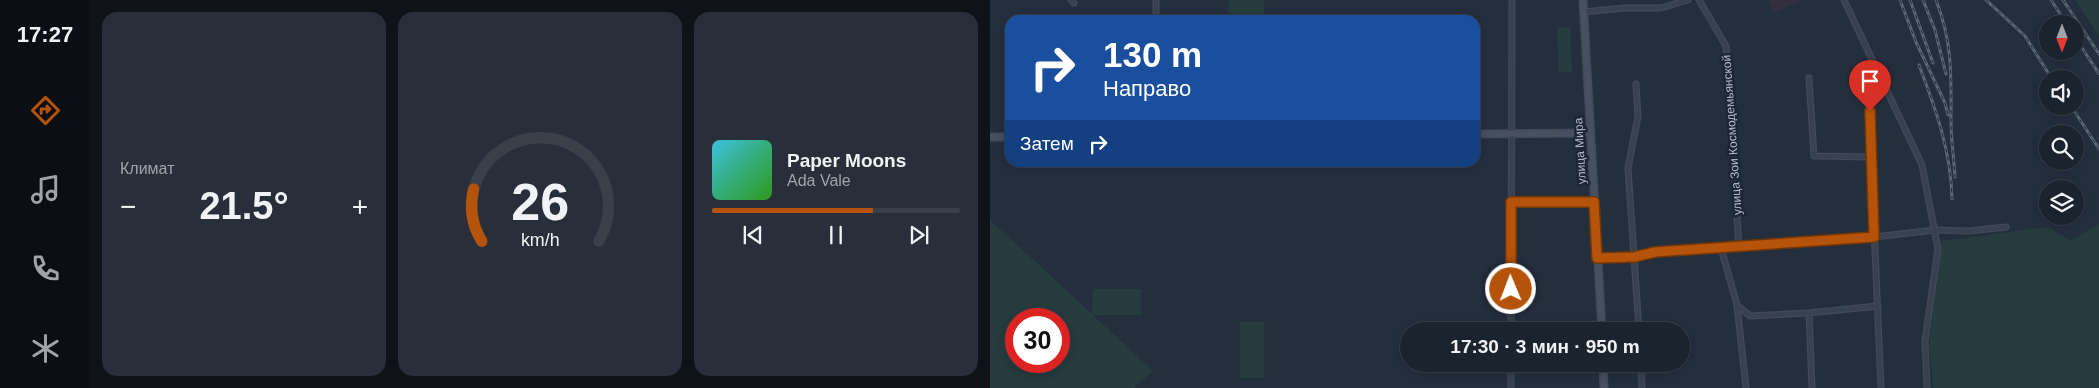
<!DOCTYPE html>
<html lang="ru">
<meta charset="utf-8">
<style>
body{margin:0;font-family:Arial,sans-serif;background:#282f3a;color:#f1f3f6;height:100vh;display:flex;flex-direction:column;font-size:19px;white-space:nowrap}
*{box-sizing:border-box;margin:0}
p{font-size:16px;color:#a0a4aa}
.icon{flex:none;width:28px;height:28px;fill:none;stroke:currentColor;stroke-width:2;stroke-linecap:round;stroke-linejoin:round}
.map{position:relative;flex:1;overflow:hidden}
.details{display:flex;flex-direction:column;gap:12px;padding:12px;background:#0f1319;width:900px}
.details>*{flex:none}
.guide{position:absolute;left:15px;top:15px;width:475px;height:152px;border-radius:15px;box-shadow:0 2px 12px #0003,0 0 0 1px #39404a;background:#1a4fa0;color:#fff;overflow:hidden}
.needle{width:32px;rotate:180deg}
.fabs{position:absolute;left:1049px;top:15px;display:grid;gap:10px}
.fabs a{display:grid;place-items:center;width:45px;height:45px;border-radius:50%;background:#1b232e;box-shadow:0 2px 12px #0003,0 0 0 1px #39404a;font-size:25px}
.speed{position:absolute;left:15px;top:308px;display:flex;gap:10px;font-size:25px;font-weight:700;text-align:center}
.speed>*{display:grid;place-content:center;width:65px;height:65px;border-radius:50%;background:#1b232e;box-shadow:0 2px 12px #0003,0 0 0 1px #39404a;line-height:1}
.speed .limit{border:8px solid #d22;background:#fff;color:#111}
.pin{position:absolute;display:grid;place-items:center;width:42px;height:42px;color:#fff;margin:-51px -21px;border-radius:50% 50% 50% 0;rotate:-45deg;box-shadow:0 0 5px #0007}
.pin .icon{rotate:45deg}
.me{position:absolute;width:55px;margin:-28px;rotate:359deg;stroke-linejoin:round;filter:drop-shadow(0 0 4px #0008)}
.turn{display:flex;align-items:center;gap:18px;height:105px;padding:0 15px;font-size:22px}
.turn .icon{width:65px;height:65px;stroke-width:2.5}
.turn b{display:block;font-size:35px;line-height:42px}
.then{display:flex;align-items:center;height:48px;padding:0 15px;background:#0003;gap:10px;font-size:19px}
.big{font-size:38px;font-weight:800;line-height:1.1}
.details .widget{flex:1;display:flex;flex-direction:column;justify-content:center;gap:8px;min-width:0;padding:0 18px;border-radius:15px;background:#282f3a}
.details .dial{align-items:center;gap:0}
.dial svg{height:130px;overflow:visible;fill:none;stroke:#39404a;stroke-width:7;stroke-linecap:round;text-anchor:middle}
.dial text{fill:#f1f3f6;stroke:none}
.song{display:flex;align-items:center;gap:15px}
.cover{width:60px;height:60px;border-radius:8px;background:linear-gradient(135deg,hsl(190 70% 55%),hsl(110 70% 35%))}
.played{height:5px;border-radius:2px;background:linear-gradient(90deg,#b45309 65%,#39404a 65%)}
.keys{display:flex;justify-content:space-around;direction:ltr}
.heat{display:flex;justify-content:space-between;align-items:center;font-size:28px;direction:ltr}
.details .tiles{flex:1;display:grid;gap:12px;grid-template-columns:repeat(3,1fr)}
.trip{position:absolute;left:410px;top:322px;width:290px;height:50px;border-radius:25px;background:#1b232e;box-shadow:0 2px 12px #0003,0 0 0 1px #39404a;font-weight:800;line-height:50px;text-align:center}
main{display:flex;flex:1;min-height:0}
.tab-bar{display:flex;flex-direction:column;width:90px;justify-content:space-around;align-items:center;background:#0b0e12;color:#a0a4aa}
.tab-bar .icon{width:35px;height:35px}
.tab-bar .selected{color:#b45309}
.tab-bar b{font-size:22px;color:#f1f3f6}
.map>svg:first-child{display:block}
.medical{fill:#32303f}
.green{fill:#263c3f;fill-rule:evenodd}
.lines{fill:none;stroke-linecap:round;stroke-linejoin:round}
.street-casing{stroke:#414a57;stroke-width:7}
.secondary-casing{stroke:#414a57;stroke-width:9}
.street{stroke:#38414e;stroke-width:4.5}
.secondary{stroke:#465061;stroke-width:6}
.rail-casing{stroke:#5a6575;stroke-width:3}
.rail{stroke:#1d2633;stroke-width:1;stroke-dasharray:4;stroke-linecap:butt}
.route-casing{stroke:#753606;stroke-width:12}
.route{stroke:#b45309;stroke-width:9}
.labels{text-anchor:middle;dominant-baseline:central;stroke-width:5;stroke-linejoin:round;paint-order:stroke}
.street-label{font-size:12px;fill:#b4bcc9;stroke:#1d2633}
</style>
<main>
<nav class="tab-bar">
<b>17:27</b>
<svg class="icon selected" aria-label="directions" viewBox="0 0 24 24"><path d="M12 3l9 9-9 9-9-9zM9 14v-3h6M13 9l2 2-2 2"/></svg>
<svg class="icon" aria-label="music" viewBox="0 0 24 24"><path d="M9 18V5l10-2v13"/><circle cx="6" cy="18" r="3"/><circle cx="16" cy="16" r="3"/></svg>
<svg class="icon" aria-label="phone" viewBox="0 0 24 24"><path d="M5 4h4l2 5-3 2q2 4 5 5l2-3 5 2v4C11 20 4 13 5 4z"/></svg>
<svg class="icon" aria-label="climate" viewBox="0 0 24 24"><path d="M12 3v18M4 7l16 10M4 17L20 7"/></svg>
</nav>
<section class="details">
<div class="tiles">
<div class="widget"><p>Климат</p>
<div class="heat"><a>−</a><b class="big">21.5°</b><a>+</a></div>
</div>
<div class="widget dial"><svg viewBox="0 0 100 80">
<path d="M14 69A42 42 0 1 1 86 69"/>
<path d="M14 69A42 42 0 0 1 9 37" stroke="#b45309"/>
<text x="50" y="56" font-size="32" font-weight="700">26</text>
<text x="50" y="72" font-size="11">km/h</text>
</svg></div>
<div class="widget">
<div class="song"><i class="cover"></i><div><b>Paper Moons</b><p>Ada Vale</p></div></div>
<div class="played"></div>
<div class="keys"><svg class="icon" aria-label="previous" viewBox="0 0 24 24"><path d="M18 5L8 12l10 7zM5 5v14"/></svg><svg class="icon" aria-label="pause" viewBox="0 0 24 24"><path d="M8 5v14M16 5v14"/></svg><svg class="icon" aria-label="next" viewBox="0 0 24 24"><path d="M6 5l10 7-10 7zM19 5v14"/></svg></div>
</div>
</div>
</section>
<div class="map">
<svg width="1109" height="388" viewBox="0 0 1109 388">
<rect width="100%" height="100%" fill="#242f3e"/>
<!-- medical -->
<path class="medical" d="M778,0H813L784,13Z"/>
<!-- green -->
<path class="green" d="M239,0H274V14H238Z
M1085,0H1109V36Z
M580,27L582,72H569L567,28Z
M0,220L102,314L103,289H151V315H103L163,371L144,388H0ZM26,319H69V361H26Z
M1109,224V388H943L939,345L952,241L1058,227L1081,241Z
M250,322H274V378H250Z"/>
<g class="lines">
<defs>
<path id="street" d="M81,0L84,3
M709,0L736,46L749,247
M854,0L932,165L948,249L935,341L937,388
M593,12L635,8H671L698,0
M166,20V0
M885,67L880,71L878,88L891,388
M819,78L824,156L882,157
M646,84L648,116L638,168L649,331
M521,202H604
M731,248L747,305L756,388
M607,259L644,257L665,252L884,237L945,230L979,231L1016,227
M747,305L760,316L819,313L888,306
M819,313L822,388
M521,331L522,0
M651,364L652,388
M521,388V364"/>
<path id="secondary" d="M593,0L612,331
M485,134L600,133
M0,137H20
M613,364L614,388"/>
</defs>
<!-- street casing -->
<use href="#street" class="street-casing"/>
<!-- secondary casing -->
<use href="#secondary" class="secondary-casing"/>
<!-- street -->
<use href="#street" class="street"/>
<!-- secondary -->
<use href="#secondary" class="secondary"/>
<defs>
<path id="rail" d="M910,0L926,42L955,103L958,115
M920,0L943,63
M933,0L945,30L956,74
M946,0C963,44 961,76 961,122C961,140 964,158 965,177
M996,0L1035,36L1062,79
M1061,0L1077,24
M1073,0L1109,54
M1085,37L1109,74
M929,65C946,110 961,151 962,199
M1081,106L1109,149"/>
</defs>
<!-- rail casing -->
<use href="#rail" class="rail-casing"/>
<!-- rail -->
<use href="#rail" class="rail"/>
</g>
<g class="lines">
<defs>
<path id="route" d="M521,289V202H604L607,258L644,257L665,252L884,237L880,111"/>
</defs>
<!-- route casing -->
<use href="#route" class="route-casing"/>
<!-- route -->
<use href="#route" class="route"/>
</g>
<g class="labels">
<!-- street labels -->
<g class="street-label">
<text transform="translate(742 135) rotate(-94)">улица Зои Космодемьянской</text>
<text transform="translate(590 151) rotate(-93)">улица Мира</text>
</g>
</g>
</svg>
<div class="fabs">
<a><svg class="needle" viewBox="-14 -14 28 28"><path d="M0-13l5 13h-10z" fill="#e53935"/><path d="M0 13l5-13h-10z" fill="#a0a4aa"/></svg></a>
<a><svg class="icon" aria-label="sound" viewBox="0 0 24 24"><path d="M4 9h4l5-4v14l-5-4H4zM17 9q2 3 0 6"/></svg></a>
<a><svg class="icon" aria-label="search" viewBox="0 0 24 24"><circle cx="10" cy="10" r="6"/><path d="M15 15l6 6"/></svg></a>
<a><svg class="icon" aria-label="layers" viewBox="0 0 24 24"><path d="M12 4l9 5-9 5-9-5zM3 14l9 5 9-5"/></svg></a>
</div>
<div class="speed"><div class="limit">30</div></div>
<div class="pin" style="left:880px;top:111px;background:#d93025"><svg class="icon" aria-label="arrive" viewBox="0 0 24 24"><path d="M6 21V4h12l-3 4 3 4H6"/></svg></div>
<svg class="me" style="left:521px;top:289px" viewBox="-20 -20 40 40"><circle r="17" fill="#b45309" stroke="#fff" stroke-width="3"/><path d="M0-11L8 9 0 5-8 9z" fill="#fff"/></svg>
<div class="trip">17:30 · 3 мин · 950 m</div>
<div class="guide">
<div class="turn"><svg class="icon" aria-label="right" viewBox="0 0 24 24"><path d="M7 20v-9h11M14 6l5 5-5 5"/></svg><div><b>130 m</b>Направо</div></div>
<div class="then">Затем<svg class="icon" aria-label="right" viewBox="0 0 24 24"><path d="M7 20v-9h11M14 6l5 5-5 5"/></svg></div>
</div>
</div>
</main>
